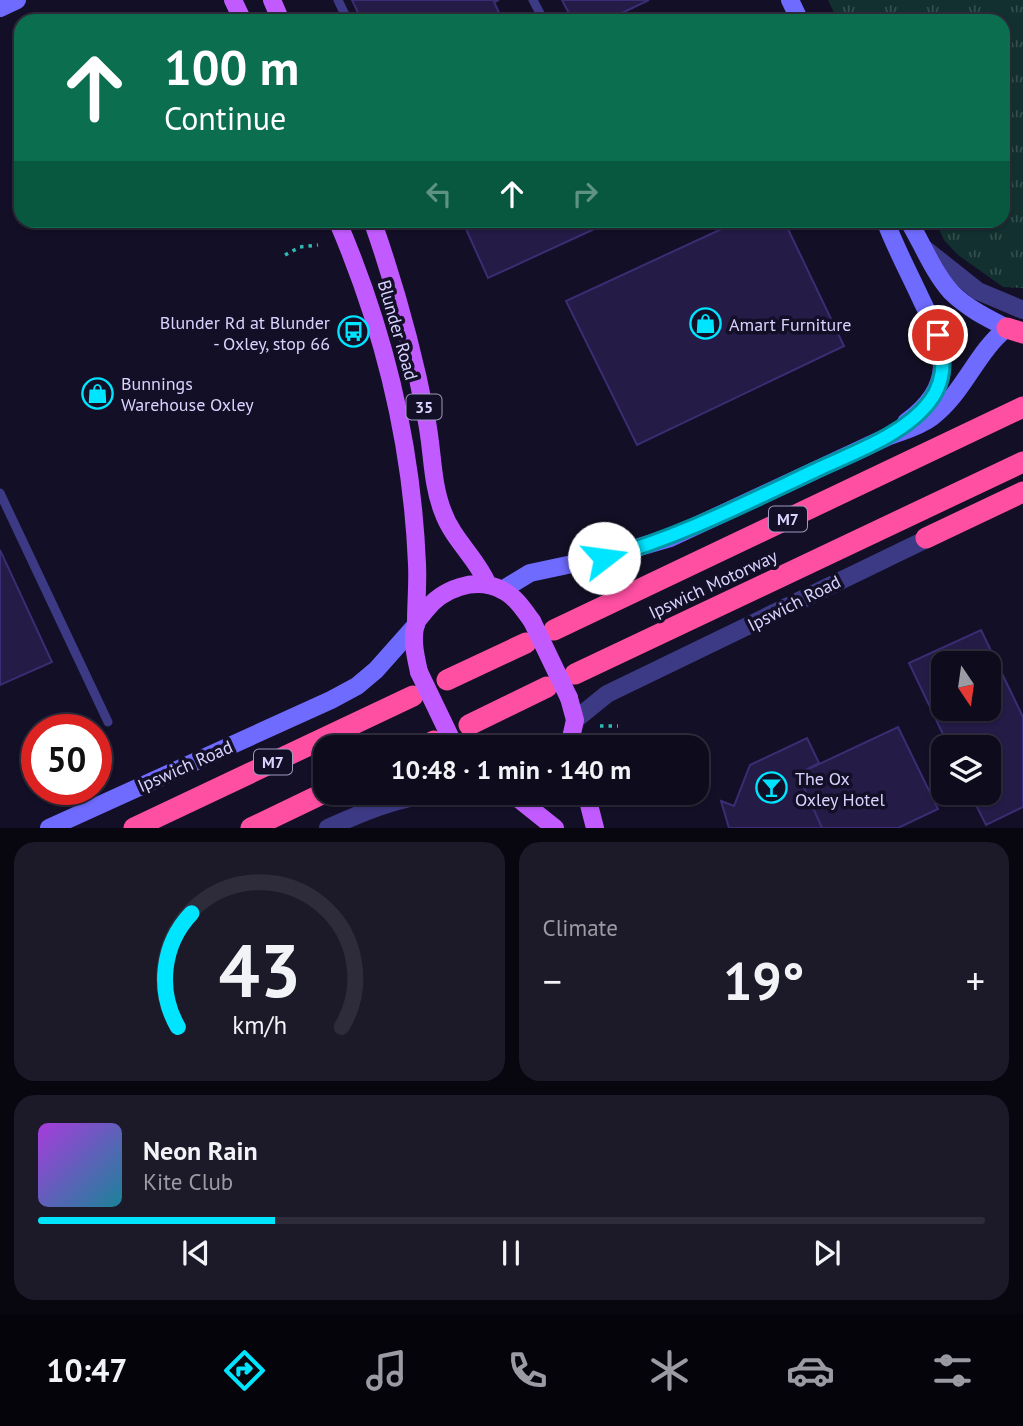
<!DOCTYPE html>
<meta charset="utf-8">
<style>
body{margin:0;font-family:"PT Sans",sans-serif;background:#1c1929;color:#f1f3f6;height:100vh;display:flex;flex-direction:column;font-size:26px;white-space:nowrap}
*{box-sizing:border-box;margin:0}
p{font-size:23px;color:#9b9ba3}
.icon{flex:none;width:38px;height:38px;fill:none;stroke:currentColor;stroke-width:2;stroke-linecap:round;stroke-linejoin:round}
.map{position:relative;height:828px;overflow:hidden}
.drawer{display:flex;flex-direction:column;gap:14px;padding:14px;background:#08060f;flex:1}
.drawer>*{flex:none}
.guide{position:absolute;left:14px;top:14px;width:996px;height:214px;border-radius:21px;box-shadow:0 2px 5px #0004,0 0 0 2px #2e2b3b;background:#0b6e4f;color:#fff;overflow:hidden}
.needle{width:46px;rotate:167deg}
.fabs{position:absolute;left:931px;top:651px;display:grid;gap:14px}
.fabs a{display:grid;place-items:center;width:70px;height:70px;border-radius:14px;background:#0e0b1c;box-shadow:0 2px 5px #0004,0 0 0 2px #2e2b3b;font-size:35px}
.speed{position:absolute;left:21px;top:714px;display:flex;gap:14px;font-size:35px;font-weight:700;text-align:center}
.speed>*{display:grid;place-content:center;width:91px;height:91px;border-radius:50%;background:#0e0b1c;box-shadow:0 2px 5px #0004,0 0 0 2px #2e2b3b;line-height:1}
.speed .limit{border:10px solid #d22;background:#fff;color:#111}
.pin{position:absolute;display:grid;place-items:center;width:60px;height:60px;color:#fff;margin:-30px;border:4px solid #fff;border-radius:50%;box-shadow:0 2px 7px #0007}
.me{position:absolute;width:77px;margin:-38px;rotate:75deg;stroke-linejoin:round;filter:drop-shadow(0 0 5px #0008)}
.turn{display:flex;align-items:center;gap:24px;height:147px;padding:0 35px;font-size:32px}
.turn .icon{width:91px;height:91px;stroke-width:2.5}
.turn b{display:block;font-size:49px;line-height:60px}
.lanes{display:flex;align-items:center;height:66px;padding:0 35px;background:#0003;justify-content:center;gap:35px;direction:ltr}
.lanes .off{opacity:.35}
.big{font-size:52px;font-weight:800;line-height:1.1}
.drawer .widget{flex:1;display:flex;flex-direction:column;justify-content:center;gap:10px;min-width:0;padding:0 24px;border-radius:21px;background:#1c1929}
.drawer .dial{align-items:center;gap:0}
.dial svg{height:182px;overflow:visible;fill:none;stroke:#2e2b3b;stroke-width:7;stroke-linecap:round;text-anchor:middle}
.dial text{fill:#f1f3f6;stroke:none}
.song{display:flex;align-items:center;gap:21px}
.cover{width:84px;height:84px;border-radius:10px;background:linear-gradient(135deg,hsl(280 70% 55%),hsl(190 70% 35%))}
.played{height:7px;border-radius:4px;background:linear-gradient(90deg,#00e5ff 25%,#2e2b3b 25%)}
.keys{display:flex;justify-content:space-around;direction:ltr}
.heat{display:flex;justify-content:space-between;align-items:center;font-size:38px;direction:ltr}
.drawer .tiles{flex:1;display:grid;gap:14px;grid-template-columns:1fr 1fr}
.widget:last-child{grid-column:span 2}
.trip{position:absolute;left:313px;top:735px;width:396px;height:70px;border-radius:21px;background:#0e0b1c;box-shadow:0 2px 5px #0004,0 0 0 2px #2e2b3b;font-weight:800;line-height:70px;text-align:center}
.menu{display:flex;height:112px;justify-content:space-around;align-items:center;background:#06040b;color:#9b9ba3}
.menu .icon{width:49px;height:49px}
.menu .selected{color:#00e5ff}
.menu b{font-size:32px;color:#f1f3f6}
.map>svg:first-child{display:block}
.grass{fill:url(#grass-tufts)}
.building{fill:#241b47;stroke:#3b2d73;stroke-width:2;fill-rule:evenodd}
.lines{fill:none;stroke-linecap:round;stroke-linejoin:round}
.path{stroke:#2fb8b0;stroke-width:3.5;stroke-dasharray:3.5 5;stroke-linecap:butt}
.lane{stroke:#3d3a85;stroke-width:9}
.street{stroke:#3d3a85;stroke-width:18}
.secondary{stroke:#6f6bff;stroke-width:18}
.primary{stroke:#c25bff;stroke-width:18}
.highway{stroke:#ff4fa3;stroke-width:21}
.primary-bridge{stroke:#c25bff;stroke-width:18}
.route-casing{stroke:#0095a6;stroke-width:18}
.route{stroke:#00e5ff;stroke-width:12}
.labels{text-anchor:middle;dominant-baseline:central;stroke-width:7;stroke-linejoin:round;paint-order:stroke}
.shield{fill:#130f26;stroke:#9e99be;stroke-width:2}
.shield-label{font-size:16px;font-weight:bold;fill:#d9d4ff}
.poi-label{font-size:18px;fill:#d9d4ff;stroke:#130f26;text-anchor:start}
.street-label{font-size:18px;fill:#d9d4ff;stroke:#130f26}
</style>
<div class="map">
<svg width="1023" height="828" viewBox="0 0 1023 828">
<defs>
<pattern id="grass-tufts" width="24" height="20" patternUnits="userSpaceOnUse" patternTransform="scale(1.75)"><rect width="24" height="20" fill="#12302f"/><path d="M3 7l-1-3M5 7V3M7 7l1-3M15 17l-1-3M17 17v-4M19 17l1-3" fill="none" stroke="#344d4e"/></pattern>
</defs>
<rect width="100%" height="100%" fill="#130f26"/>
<!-- grass -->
<path class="grass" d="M828,0H1023V288L1003,287L958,255L944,240L935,221L1003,220V21H838Z"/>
<!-- building -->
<path class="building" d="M352,0H499L494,2L503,21H362Z
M562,0H649L605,21H573Z
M462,220H614L488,278Z
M741,220H771L788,229L844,346L637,445L566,301Z
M0,550L52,662L0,685Z
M981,630L1023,717V807L986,825L970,793H989V747H949L909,663ZM943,663H989V709H943Z
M898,727L938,809L898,828H822L798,774Z
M807,738L819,763L798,774L822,828H729L721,801L734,806L750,765Z"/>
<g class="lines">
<!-- path -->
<path class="path" d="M285,255L300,247L318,245
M600,726H618"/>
<!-- lane -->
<path class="lane" d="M338,0L348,21
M533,0L544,21
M0,493L108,722"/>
<!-- street -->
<path class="street" d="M925,249L978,291L1023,310
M575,720L607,694L937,534
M328,828C363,812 399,797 438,793"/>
<!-- secondary -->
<path class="secondary" d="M790,0L800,21
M0,8L17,0
M885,220C895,247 909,273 921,299C945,348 958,385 906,422
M502,590L530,573L605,557L670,538L887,437C902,431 919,427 932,417C964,393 976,352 1007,328C987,318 967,308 951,292C933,272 922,243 908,220
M49,828L331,700L357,686L376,670L416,625"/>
<!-- primary -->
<path class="primary" d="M233,0L243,21
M272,0L281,21
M337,220C384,329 412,445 417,564C418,583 416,603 416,623
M372,220C395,285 413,350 426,417C433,449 431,482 443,512C453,540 477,558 488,585
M419,672C416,658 411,639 416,624C417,620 422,615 425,611C442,589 475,576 502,590C515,596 524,610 532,621
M569,698L575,720L569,747
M511,793L555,828
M586,793L595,828"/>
<!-- highway -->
<path class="highway" d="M1007,328L1023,333
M926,538L1023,492
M554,630L1023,407
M575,674L1023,462
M447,680L526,643
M469,725L547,687
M421,747L434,741
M134,828L413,696
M251,828L326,792"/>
<!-- primary-bridge -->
<path class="primary-bridge" d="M532,621L569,698
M419,672L455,747"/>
</g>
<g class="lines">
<defs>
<path id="route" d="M604,558C677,538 744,504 812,472C849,454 904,436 930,401C945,381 945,358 938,335"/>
</defs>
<!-- route casing -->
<use href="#route" class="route-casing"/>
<!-- route -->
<use href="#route" class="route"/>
</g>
<!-- icons -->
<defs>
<symbol id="shop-ring" viewBox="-11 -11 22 22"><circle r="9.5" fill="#130f26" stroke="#00e5ff" stroke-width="1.5"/><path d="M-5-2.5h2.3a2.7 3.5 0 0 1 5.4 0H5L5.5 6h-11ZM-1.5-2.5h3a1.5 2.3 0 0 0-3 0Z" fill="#00e5ff"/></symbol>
<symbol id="bus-ring" viewBox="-11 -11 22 22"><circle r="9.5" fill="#130f26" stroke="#00e5ff" stroke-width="1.5"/><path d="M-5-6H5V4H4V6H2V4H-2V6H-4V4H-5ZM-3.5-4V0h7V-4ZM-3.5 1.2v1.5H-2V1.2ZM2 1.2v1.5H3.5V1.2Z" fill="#00e5ff"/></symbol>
<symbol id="bar-ring" viewBox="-11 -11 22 22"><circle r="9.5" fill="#130f26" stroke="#00e5ff" stroke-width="1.5"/><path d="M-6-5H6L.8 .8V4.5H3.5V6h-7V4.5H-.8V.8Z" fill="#00e5ff"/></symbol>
</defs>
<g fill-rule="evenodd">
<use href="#shop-ring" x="688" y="306" width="35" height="35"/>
<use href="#bus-ring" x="336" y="314" width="35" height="35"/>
<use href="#shop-ring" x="80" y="376" width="35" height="35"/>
<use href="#bar-ring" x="754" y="770" width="35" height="35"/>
</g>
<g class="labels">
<!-- shield labels -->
<g class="shield">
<rect x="406.5" y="394.5" width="35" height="25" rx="5"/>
<rect x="769" y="506.5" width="38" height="25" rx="5"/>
<rect x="254" y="749.5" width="38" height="25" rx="5"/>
</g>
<g class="shield-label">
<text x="424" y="407">35</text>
<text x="788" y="519">M7</text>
<text x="273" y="762">M7</text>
</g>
<!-- poi labels -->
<g class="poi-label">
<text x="330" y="322" text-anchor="end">Blunder Rd at Blunder<tspan x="330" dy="21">- Oxley, stop 66</tspan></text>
<text x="729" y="324">Amart Furniture</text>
<text x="121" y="383">Bunnings<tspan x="121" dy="21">Warehouse Oxley</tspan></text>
<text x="795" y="778">The Ox<tspan x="795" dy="21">Oxley Hotel</tspan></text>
</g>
<!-- street labels -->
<g class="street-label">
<text transform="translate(398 330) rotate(74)">Blunder Road</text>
<text transform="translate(713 584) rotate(-25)">Ipswich Motorway</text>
<text transform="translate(794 603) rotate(-27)">Ipswich Road</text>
<text transform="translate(185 766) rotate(-24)">Ipswich Road</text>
</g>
</g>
</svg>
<div class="fabs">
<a><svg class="needle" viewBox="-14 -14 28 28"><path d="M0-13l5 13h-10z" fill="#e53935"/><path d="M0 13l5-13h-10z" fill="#9b9ba3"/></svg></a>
<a><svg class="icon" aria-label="layers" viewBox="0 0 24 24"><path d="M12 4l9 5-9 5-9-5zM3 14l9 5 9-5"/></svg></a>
</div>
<div class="speed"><div class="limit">50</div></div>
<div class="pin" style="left:938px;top:335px;background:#d93025"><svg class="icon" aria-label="arrive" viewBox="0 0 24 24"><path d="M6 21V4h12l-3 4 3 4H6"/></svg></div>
<svg class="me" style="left:604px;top:558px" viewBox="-20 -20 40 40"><circle r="19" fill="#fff"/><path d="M0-13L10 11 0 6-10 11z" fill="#00e5ff"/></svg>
<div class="trip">10:48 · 1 min · 140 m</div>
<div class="guide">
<div class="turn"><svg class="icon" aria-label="ahead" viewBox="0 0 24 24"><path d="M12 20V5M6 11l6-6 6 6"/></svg><div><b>100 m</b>Continue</div></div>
<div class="lanes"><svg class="icon off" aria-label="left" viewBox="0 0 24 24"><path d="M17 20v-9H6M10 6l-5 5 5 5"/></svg><svg class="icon" aria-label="ahead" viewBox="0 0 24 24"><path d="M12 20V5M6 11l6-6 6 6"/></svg><svg class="icon off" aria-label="right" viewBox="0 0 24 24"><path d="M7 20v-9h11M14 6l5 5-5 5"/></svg></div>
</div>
</div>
<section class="drawer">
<div class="tiles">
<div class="widget dial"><svg viewBox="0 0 100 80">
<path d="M14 69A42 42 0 1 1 86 69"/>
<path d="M14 69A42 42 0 0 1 20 19" stroke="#00e5ff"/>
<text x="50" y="56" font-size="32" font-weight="700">43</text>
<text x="50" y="72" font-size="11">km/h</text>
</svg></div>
<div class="widget"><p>Climate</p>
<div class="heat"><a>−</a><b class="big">19°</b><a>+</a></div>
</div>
<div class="widget">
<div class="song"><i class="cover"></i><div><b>Neon Rain</b><p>Kite Club</p></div></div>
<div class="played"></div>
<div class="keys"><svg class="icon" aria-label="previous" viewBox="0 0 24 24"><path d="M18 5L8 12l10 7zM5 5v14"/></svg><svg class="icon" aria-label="pause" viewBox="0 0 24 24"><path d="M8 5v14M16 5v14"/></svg><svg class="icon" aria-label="next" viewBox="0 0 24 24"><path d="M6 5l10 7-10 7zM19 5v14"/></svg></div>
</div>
</div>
</section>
<nav class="menu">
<b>10:47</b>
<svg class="icon selected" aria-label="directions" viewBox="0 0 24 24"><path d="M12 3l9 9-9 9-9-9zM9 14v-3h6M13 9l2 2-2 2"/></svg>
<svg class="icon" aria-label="music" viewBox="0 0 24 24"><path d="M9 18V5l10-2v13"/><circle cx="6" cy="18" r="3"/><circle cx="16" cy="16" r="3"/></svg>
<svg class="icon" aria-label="phone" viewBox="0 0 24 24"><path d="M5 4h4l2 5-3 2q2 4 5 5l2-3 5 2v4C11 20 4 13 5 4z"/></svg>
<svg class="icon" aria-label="climate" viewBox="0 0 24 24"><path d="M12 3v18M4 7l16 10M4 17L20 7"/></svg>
<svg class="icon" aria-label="car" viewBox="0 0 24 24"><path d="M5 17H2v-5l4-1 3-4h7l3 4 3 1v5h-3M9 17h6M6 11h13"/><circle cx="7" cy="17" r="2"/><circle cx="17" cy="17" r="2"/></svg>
<svg class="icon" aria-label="filters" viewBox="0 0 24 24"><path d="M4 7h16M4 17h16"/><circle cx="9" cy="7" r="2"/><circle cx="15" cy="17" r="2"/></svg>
</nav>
